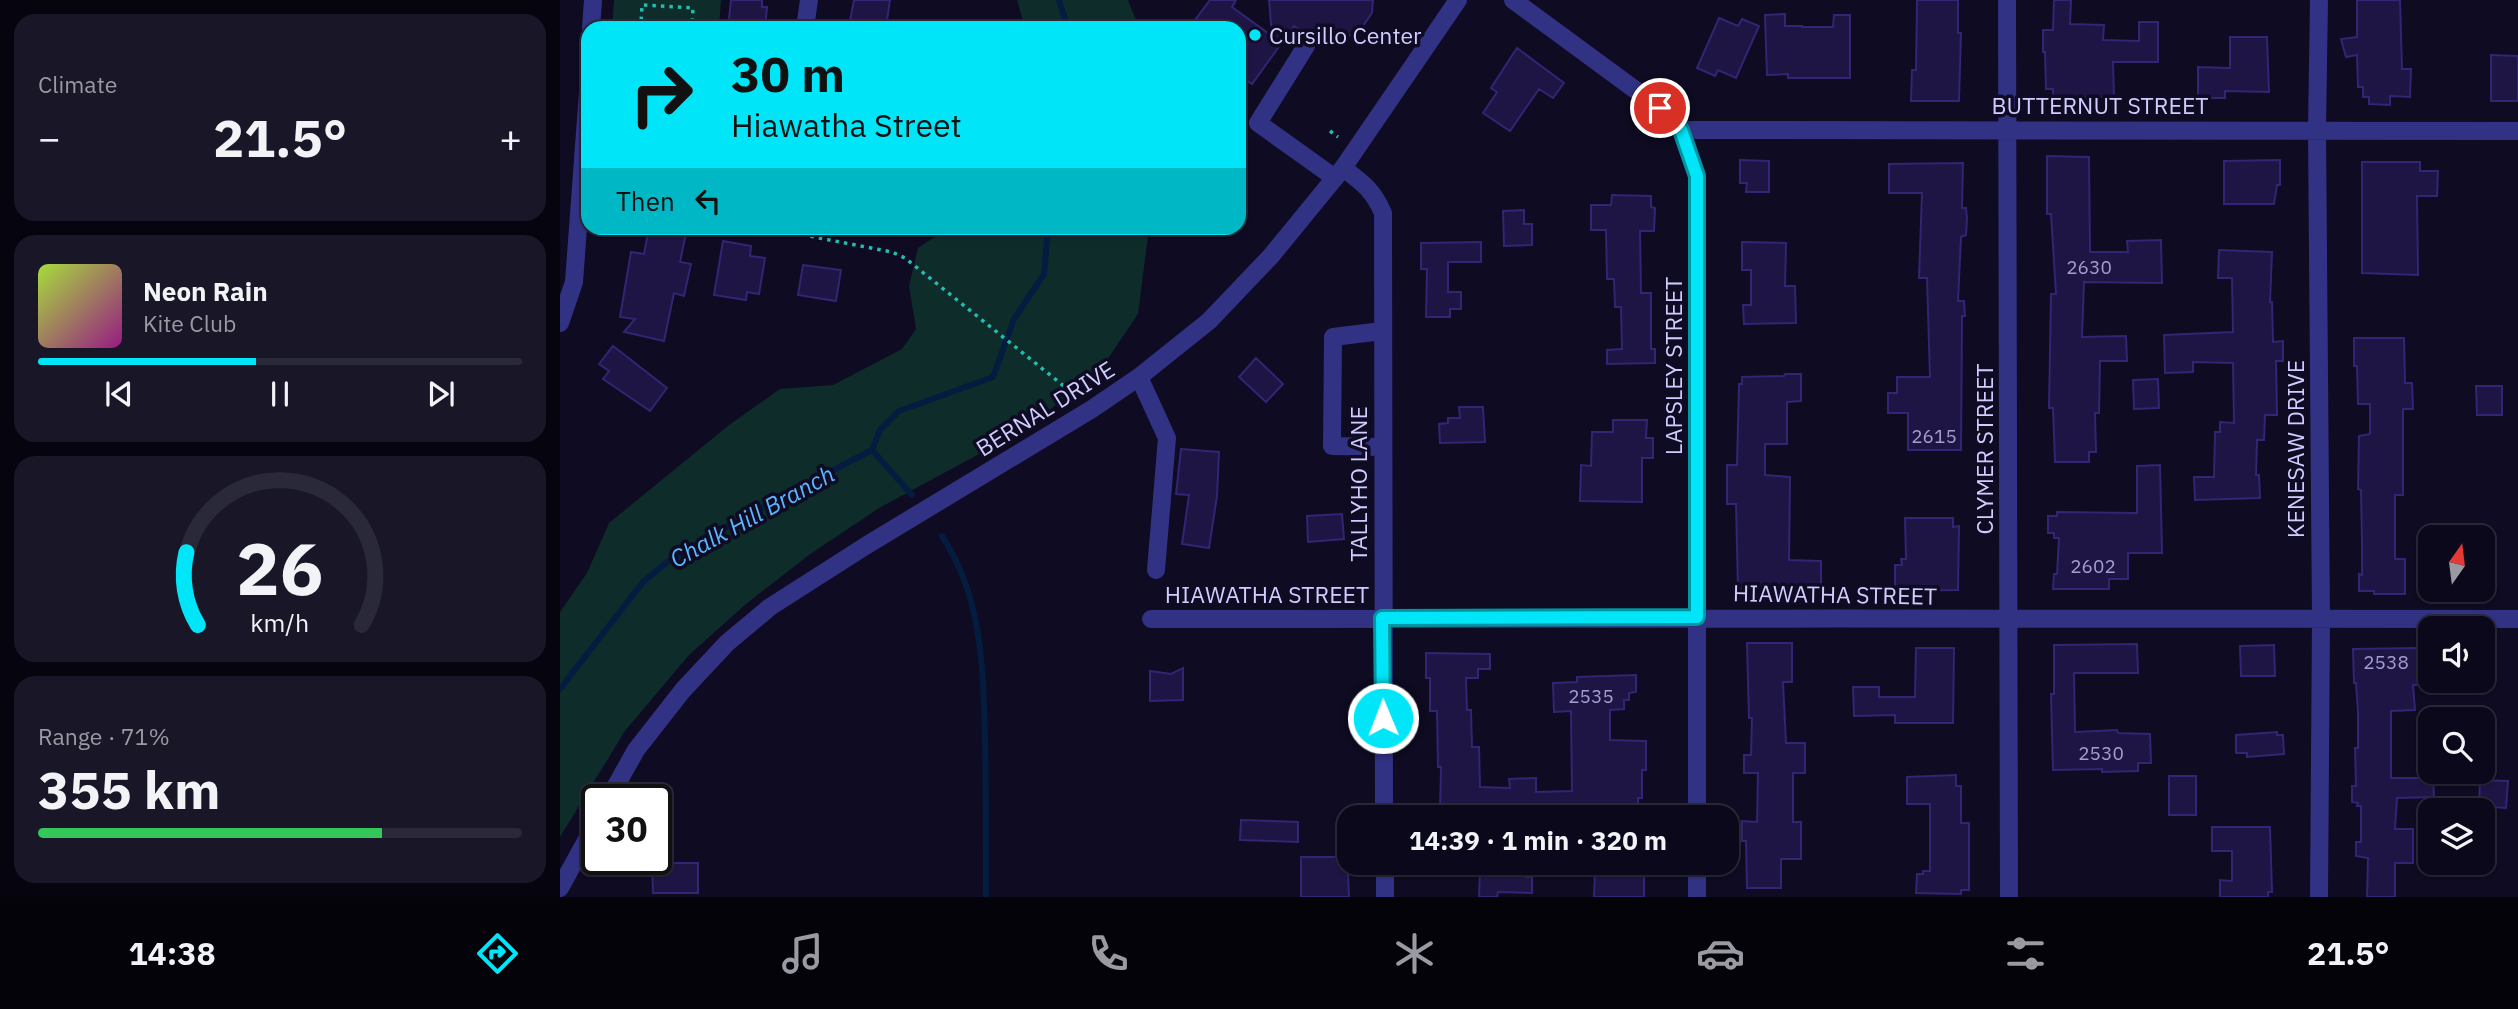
<!DOCTYPE html>
<meta charset="utf-8">
<style>
body{margin:0;font-family:"IBM Plex Sans",sans-serif;background:#181627;color:#f1f3f6;height:100vh;display:flex;flex-direction:column;font-size:26px;white-space:nowrap}
*{box-sizing:border-box;margin:0}
p{font-size:23px;color:#999aa2}
.icon{flex:none;width:38px;height:38px;fill:none;stroke:currentColor;stroke-width:2;stroke-linecap:round;stroke-linejoin:round}
.map{position:relative;flex:1;overflow:hidden}
.sheet{display:flex;flex-direction:column;gap:14px;padding:14px;background:#06040e;width:560px}
.sheet>*{flex:none}
.top-card{position:absolute;left:21px;top:21px;width:665px;height:214px;border-radius:21px;box-shadow:0 2px 5px #0004,0 0 0 2px #2a2939;background:#00e5f7;color:#111;overflow:hidden}
.needle{width:46px;rotate:14deg}
.controls{position:absolute;left:1858px;top:525px;display:grid;gap:14px}
.controls a{display:grid;place-items:center;width:77px;height:77px;border-radius:14px;background:#0a081a;box-shadow:0 2px 5px #0004,0 0 0 2px #2a2939;font-size:35px}
.speed{position:absolute;left:21px;top:784px;display:flex;gap:14px;font-size:35px;font-weight:700;text-align:center}
.speed>*{display:grid;place-content:center;width:91px;height:91px;border-radius:50%;background:#0a081a;box-shadow:0 2px 5px #0004,0 0 0 2px #2a2939;line-height:1}
.speed .limit{border:4px solid #111;border-radius:10px;background:#fff;color:#111}
.pin{position:absolute;display:grid;place-items:center;width:60px;height:60px;color:#fff;margin:-30px;border:4px solid #fff;border-radius:50%;box-shadow:0 2px 7px #0007}
.me{position:absolute;width:77px;margin:-38px;rotate:359deg;stroke-linejoin:round;filter:drop-shadow(0 0 5px #0008)}
.turn{display:flex;align-items:center;gap:24px;height:147px;padding:0 35px;font-size:32px}
.turn .icon{width:91px;height:91px;stroke-width:2.5}
.turn b{display:block;font-size:49px;line-height:60px}
.then{display:flex;align-items:center;height:66px;padding:0 35px;background:#0003;gap:14px;font-size:26px}
.big{font-size:52px;font-weight:700;line-height:1.1}
.sheet .tile{flex:1;display:flex;flex-direction:column;justify-content:center;gap:10px;min-width:0;padding:0 24px;border-radius:21px;background:#181627}
.sheet .dial{align-items:center;gap:0}
.dial svg{height:182px;overflow:visible;fill:none;stroke:#2a2939;stroke-width:7;stroke-linecap:round;text-anchor:middle}
.dial text{fill:#f1f3f6;stroke:none}
.song{display:flex;align-items:center;gap:21px}
.cover{width:84px;height:84px;border-radius:10px;background:linear-gradient(135deg,hsl(80 70% 55%),hsl(310 70% 35%))}
.played{height:7px;border-radius:4px;background:linear-gradient(90deg,#00e5f7 45%,#2a2939 45%)}
.keys{display:flex;justify-content:space-around;direction:ltr}
.heat{display:flex;justify-content:space-between;align-items:center;font-size:38px;direction:ltr}
.charge{height:10px;border-radius:5px;background:linear-gradient(90deg,#34c759 71%,#2a2939 0)}
.trip{position:absolute;left:777px;top:805px;width:402px;height:70px;border-radius:21px;background:#0a081a;box-shadow:0 2px 5px #0004,0 0 0 2px #2a2939;font-weight:700;line-height:70px;text-align:center}
.menu{display:flex;height:112px;justify-content:space-around;align-items:center;background:#04030a;color:#999aa2}
.menu .icon{width:49px;height:49px}
.menu .current{color:#00e5f7}
.menu b{font-size:32px;color:#f1f3f6}
main{display:flex;flex:1;min-height:0}
.map>svg:first-child{display:block}
.green{fill:#0e2c2a}
.lines{fill:none;stroke-linecap:round;stroke-linejoin:round}
.stream{stroke:#051c41;stroke-width:6}
.building{fill:#1e1544;stroke:#322573;stroke-width:2}
.path{stroke:#23bcaf;stroke-width:3.5;stroke-dasharray:3.5 5;stroke-linecap:butt}
.minor{stroke:#323285;stroke-width:18}
.route-casing{stroke:#0095a1;stroke-width:18}
.route{stroke:#00e5f7;stroke-width:12}
.poi-dot{fill:#00e5f7;stroke:#0e0b22;stroke-width:2.5}
.labels{text-anchor:middle;dominant-baseline:central;stroke-width:7;stroke-linejoin:round;paint-order:stroke}
.number-label{font-size:19px;fill:#a49ed0}
.poi-label{font-size:23px;fill:#d0ccff;stroke:#0e0b22;text-anchor:start}
.street-label{font-size:23px;fill:#d0ccff;stroke:#0e0b22}
.water-label{font-size:24px;font-style:italic;fill:#5ab7ff;stroke:#0e0b22}
</style>
<main>
<section class="sheet">
<div class="tile"><p>Climate</p>
<div class="heat"><a>−</a><b class="big">21.5°</b><a>+</a></div>
</div>
<div class="tile">
<div class="song"><i class="cover"></i><div><b>Neon Rain</b><p>Kite Club</p></div></div>
<div class="played"></div>
<div class="keys"><svg class="icon" aria-label="previous" viewBox="0 0 24 24"><path d="M18 5L8 12l10 7zM5 5v14"/></svg><svg class="icon" aria-label="pause" viewBox="0 0 24 24"><path d="M8 5v14M16 5v14"/></svg><svg class="icon" aria-label="next" viewBox="0 0 24 24"><path d="M6 5l10 7-10 7zM19 5v14"/></svg></div>
</div>
<div class="tile dial"><svg viewBox="0 0 100 80">
<path d="M14 69A42 42 0 1 1 86 69"/>
<path d="M14 69A42 42 0 0 1 9 37" stroke="#00e5f7"/>
<text x="50" y="56" font-size="32" font-weight="700">26</text>
<text x="50" y="72" font-size="11">km/h</text>
</svg></div>
<div class="tile"><p>Range · 71%</p><b class="big">355 km</b><div class="charge"></div></div>
</section>
<div class="map">
<svg width="1958" height="897" viewBox="0 0 1958 897">
<rect width="100%" height="100%" fill="#0e0b22"/>
<!-- green -->
<path class="green" d="M54,0H161L159,28H52Z
M457,0H568L579,28H465Z
M388,228H589L578,314L545,363L471,426L321,507L249,555L186,604L129,655L65,731L0,837V612L27,573L49,523L169,425L220,389L273,385L342,349L356,329L349,286L358,248Z"/>
<g class="lines">
<!-- stream -->
<path class="stream" d="M499,0L508,28
M352,495L312,450L320,430L339,411L433,377L454,319L484,274L488,228
M382,536C422,597 423,666 425,737C426,790 426,844 426,897
M0,689L83,582L111,559L193,512L312,450"/>
</g>
<!-- building -->
<path class="building" d="M171,0H202V7H207L205,28H168Z
M294,0H330L326,27L290,21Z
M650,0H676L672,7L712,36L709,0H813L812,13L803,26L792,35L774,40L755,39L734,26L692,84L679,75V28H629Z
M1357,0H1398V33H1401L1399,101H1351L1352,70H1356Z
M1494,0H1511L1510,24L1544,25L1543,40L1579,41V22H1598V62H1553L1554,97L1493,98V89H1486L1485,52H1483V30H1493Z
M1797,0H1840L1842,69H1851L1850,97L1830,96V105L1809,104V97H1803V87H1798L1797,55L1786,57L1781,39L1797,37Z
M1225,14V26H1242V27H1273L1274,15H1290V78H1228V74L1207,75L1205,15Z
M1159,18L1178,26L1182,19L1199,26L1176,78L1158,70L1155,76L1137,68Z
M1670,37H1707L1709,92L1665,91V98H1638V67L1670,68Z
M957,48L1004,83L993,98L979,89L950,131L923,113L937,92L931,88Z
M1931,55L1958,56V101H1931Z
M1487,156L1529,157L1530,252H1568L1567,241L1601,240L1602,283L1524,282L1522,337L1566,336L1567,361H1540L1539,413H1535L1536,452H1529V462H1495L1493,408H1489L1491,294H1496L1491,214H1487Z
M1180,160L1209,161V192H1186L1187,183H1180Z
M1720,160V185H1717L1714,204H1664V161Z
M1802,162H1860V171H1878L1877,196H1857L1858,275L1802,273Z
M1403,163L1402,208H1406L1407,218L1406,235L1401,237L1398,301H1404L1405,316H1402L1401,450H1348V413H1328V393H1337V377H1370L1367,278H1359L1362,193H1329V164Z
M1052,195L1091,196V207L1095,208L1094,231H1080L1081,293H1091V349H1095V363L1047,364V350L1062,349L1061,307H1055L1054,279H1047L1046,230H1031V205H1051Z
M964,210V224H972V245L944,246L943,211Z
M89,228H127L120,262L131,264L124,296L114,293L104,341L64,332L75,319L60,317L71,252L84,254Z
M163,241L191,246L190,256L205,258L199,294L187,292L186,300L154,295Z
M921,242V262H888V292H901V309H890V317H866L867,269H861V243Z
M1182,242L1226,243L1225,286H1235L1236,323L1184,324L1183,305H1191V270H1182Z
M1659,250L1712,252L1710,302H1712L1713,342L1723,341V361H1716L1717,415H1705L1704,440H1697L1696,475H1699L1700,498L1635,500L1634,477H1654L1655,432H1660V422L1674,423L1673,363L1633,362V372L1605,373L1604,335L1673,332L1672,278H1658Z
M243,265L281,270L276,301L238,295Z
M1794,338H1844L1845,383H1852L1853,409H1843V495H1835V559H1845V594H1814V591H1799V574L1802,575V543L1801,490L1798,489L1799,436L1810,434V404H1798L1797,366H1794Z
M53,346L107,388L90,411L43,379L49,371L39,364Z
M696,358L723,384L706,402L679,377Z
M1225,374H1241V401L1227,402V444H1205V475L1230,477L1229,560L1261,561V589L1178,588L1176,504H1167V465H1177L1179,384H1182V377L1224,376Z
M1598,379L1599,408L1574,409L1573,380Z
M1916,386H1942V415H1917Z
M899,407H923L925,442L880,443L879,424L888,423V418H900Z
M1053,420H1087L1086,438H1093V458H1082V502L1020,501L1021,465L1031,466L1032,432H1053Z
M621,449L659,452L657,496L649,548L622,544L629,495L616,494Z
M1600,465L1602,553H1568V579H1549V589H1493L1494,574H1497L1499,538H1494V533H1488V516H1497V512L1577,513V466Z
M782,514L784,539L748,542L747,516Z
M1345,518H1393V527L1399,526L1398,590L1335,591V565H1342L1341,559H1346Z
M1187,643H1232V682H1223L1226,743H1245V773H1233V822H1241V859H1221V888H1187L1186,841H1182V821L1197,822L1198,773H1184V755H1191L1192,718H1189Z
M1577,644L1578,673H1514L1515,732L1557,730L1558,733L1590,734L1591,763H1578V771L1542,772V769L1493,770L1491,694H1494V645Z
M1714,645L1715,676H1681L1680,646Z
M1356,648H1394L1393,723H1335V715L1294,716L1293,687H1319V697H1355Z
M1858,648V685H1853L1855,710L1831,711V778H1873L1874,797L1837,798L1835,829H1853V863H1835V897H1807L1808,858L1796,856V842H1801V806H1797L1798,803L1792,802V786H1796L1795,748H1798V712L1796,683H1794L1793,649Z
M866,653L930,654V669H918V678H906L907,710H911L912,747H919L920,787L950,788L949,779L976,778V792L1012,791L1011,711L994,712L993,683L1017,682V677L1076,675V692L1069,693V700H1064V709L1050,710V740L1086,741V770H1082V798H1078V806L1019,807V817L962,816L961,805H915V813L880,812L881,767H878L877,711H870V678H866Z
M623,668V700L590,701V671L611,674Z
M1717,732V735H1723L1724,754L1687,757V753H1676V735Z
M1396,775V786H1401V823H1409V890H1401V894L1356,893L1357,874H1363V871H1370V804H1347V777Z
M1609,776H1636V815H1609Z
M1920,780L1948,781L1946,808L1919,806Z
M681,820L738,822V842L680,840Z
M1652,827H1710L1712,892H1708V897H1660V880L1672,881V851H1652Z
M741,857H784L785,872H788L789,897H741Z
M92,863H138V893H93Z
M920,868L966,869V877H972V893L938,892L937,897H919Z
M1035,872H1084V897H1034Z"/>
<g class="lines">
<!-- path -->
<path class="path" d="M50,21L81,23L82,5L133,8L132,27L134,28
M770,131L778,137
M236,228L243,234L254,237L332,252L345,258L515,395"/>
<!-- minor -->
<path class="minor" d="M953,0L1100,108L1121,130L1137,176V817
M1447,0L1449,897
M31,28L33,0
M245,28L249,0
M746,46L698,123L775,178
M1121,130L1958,131
M783,168C803,183 813,190 823,213L824,817
M0,323L14,282L28,92
M822,331L773,337L772,446L822,447
M579,377L607,438L596,570
M591,619C1047,617 1502,620 1958,619
M48,800L76,750L123,690L167,643L210,607L307,545L532,409L579,377L649,321L711,256L783,168L898,0
M825,863V897
M1137,863V897
M0,888L37,821
M1759,897L1761,620L1757,130L1759,0"/>
</g>
<g class="lines">
<defs>
<path id="route" d="M823,718L822,618L1137,617V176L1121,130L1100,108"/>
</defs>
<!-- route casing -->
<use href="#route" class="route-casing"/>
<!-- route -->
<use href="#route" class="route"/>
</g>
<!-- markers -->
<circle class="poi-dot" cx="695" cy="35" r="7"/>
<g class="labels">
<!-- number labels -->
<g class="number-label">
<text x="1529" y="267">2630</text>
<text x="1374" y="436">2615</text>
<text x="1533" y="566">2602</text>
<text x="1826" y="662">2538</text>
<text x="1031" y="696">2535</text>
<text x="1541" y="753">2530</text>
</g>
<!-- poi labels -->
<g class="poi-label">
<text x="709" y="35">Cursillo Center</text>
</g>
<!-- street labels -->
<g class="street-label">
<text x="1540" y="105">BUTTERNUT STREET</text>
<text transform="translate(1113 366) rotate(-90)">LAPSLEY STREET</text>
<text transform="translate(485 408) rotate(-32)">BERNAL DRIVE</text>
<text transform="translate(1424 449) rotate(-90)">CLYMER STREET</text>
<text transform="translate(1735 449) rotate(-90)">KENESAW DRIVE</text>
<text transform="translate(798 484) rotate(-90)">TALLYHO LANE</text>
<text x="707" y="594">HIAWATHA STREET</text>
<text transform="translate(1275 594) rotate(1)">HIAWATHA STREET</text>
</g>
<!-- water labels -->
<g class="water-label">
<text transform="translate(192 516) rotate(-29)">Chalk Hill Branch</text>
</g>
</g>
</svg>
<div class="controls">
<a><svg class="needle" viewBox="-14 -14 28 28"><path d="M0-13l5 13h-10z" fill="#e53935"/><path d="M0 13l5-13h-10z" fill="#999aa2"/></svg></a>
<a><svg class="icon" aria-label="sound" viewBox="0 0 24 24"><path d="M4 9h4l5-4v14l-5-4H4zM17 9q2 3 0 6"/></svg></a>
<a><svg class="icon" aria-label="search" viewBox="0 0 24 24"><circle cx="10" cy="10" r="6"/><path d="M15 15l6 6"/></svg></a>
<a><svg class="icon" aria-label="layers" viewBox="0 0 24 24"><path d="M12 4l9 5-9 5-9-5zM3 14l9 5 9-5"/></svg></a>
</div>
<div class="speed"><div class="limit">30</div></div>
<div class="pin" style="left:1100px;top:108px;background:#d93025"><svg class="icon" aria-label="arrive" viewBox="0 0 24 24"><path d="M6 21V4h12l-3 4 3 4H6"/></svg></div>
<svg class="me" style="left:823px;top:718px" viewBox="-20 -20 40 40"><circle r="17" fill="#00e5f7" stroke="#fff" stroke-width="3"/><path d="M0-11L8 9 0 5-8 9z" fill="#fff"/></svg>
<div class="trip">14:39 · 1 min · 320 m</div>
<div class="top-card">
<div class="turn"><svg class="icon" aria-label="right" viewBox="0 0 24 24"><path d="M7 20v-9h11M14 6l5 5-5 5"/></svg><div><b>30 m</b>Hiawatha Street</div></div>
<div class="then">Then<svg class="icon" aria-label="left" viewBox="0 0 24 24"><path d="M17 20v-9H6M10 6l-5 5 5 5"/></svg></div>
</div>
</div>
</main>
<nav class="menu">
<b>14:38</b>
<svg class="icon current" aria-label="directions" viewBox="0 0 24 24"><path d="M12 3l9 9-9 9-9-9zM9 14v-3h6M13 9l2 2-2 2"/></svg>
<svg class="icon" aria-label="music" viewBox="0 0 24 24"><path d="M9 18V5l10-2v13"/><circle cx="6" cy="18" r="3"/><circle cx="16" cy="16" r="3"/></svg>
<svg class="icon" aria-label="phone" viewBox="0 0 24 24"><path d="M5 4h4l2 5-3 2q2 4 5 5l2-3 5 2v4C11 20 4 13 5 4z"/></svg>
<svg class="icon" aria-label="climate" viewBox="0 0 24 24"><path d="M12 3v18M4 7l16 10M4 17L20 7"/></svg>
<svg class="icon" aria-label="car" viewBox="0 0 24 24"><path d="M5 17H2v-5l4-1 3-4h7l3 4 3 1v5h-3M9 17h6M6 11h13"/><circle cx="7" cy="17" r="2"/><circle cx="17" cy="17" r="2"/></svg>
<svg class="icon" aria-label="filters" viewBox="0 0 24 24"><path d="M4 7h16M4 17h16"/><circle cx="9" cy="7" r="2"/><circle cx="15" cy="17" r="2"/></svg>
<b>21.5°</b>
</nav>
